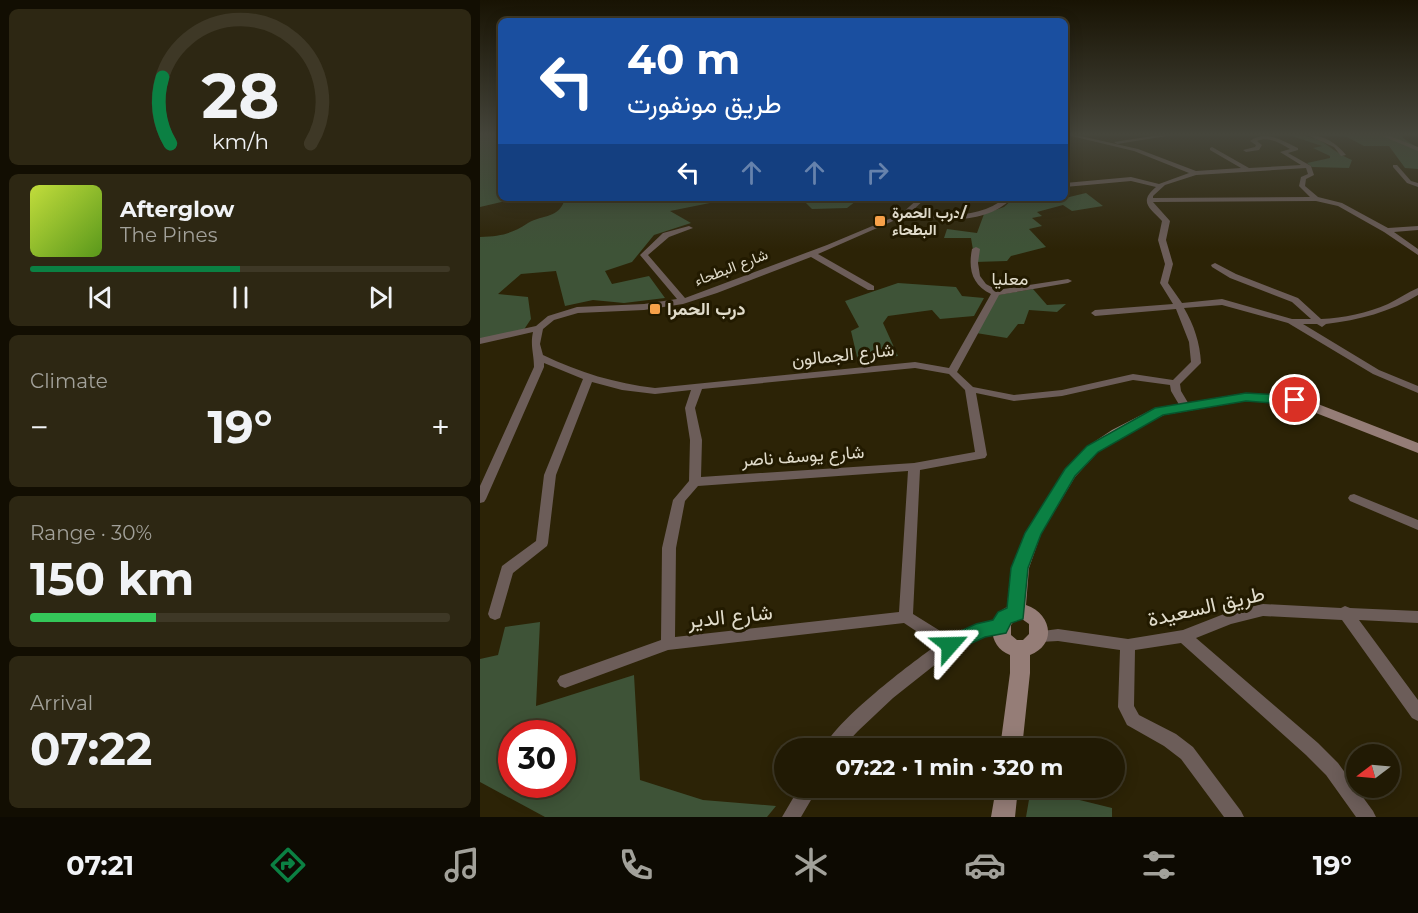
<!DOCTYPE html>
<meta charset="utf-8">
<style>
body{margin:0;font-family:Montserrat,Vazirmatn,sans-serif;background:#2d2713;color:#f1f3f6;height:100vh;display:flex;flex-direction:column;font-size:22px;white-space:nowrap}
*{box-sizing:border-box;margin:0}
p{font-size:20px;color:#a2a19a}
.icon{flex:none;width:33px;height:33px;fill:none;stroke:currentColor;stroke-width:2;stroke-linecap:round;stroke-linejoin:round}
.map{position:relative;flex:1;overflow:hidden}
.sheet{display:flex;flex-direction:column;gap:9px;padding:9px;background:#120e02;width:480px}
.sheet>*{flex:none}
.top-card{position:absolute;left:18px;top:18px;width:570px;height:183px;border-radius:9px;box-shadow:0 3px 15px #0003,0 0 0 2px #3e3826;background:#1a4fa0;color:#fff;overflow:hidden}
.needle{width:39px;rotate:254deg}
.tools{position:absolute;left:866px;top:744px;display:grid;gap:12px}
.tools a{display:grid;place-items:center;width:54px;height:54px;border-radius:50%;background:#211a04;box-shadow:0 3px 15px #0003,0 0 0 2px #3e3826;font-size:30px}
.speed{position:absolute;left:18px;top:720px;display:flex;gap:12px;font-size:30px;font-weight:700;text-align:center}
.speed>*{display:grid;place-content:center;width:78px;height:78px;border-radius:50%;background:#211a04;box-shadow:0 3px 15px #0003,0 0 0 2px #3e3826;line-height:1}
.speed .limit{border:9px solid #d22;background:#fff;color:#111}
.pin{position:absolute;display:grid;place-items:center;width:51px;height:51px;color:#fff;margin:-26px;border:3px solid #fff;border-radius:50%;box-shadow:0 2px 6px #0007}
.me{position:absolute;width:66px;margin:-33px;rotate:65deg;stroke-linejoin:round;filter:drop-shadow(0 0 4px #0008)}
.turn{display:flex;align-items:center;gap:21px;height:126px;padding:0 30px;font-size:27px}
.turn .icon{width:78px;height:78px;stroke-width:2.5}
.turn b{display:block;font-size:42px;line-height:51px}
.lanes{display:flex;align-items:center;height:57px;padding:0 30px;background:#0003;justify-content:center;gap:30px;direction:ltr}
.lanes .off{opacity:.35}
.big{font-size:45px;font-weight:700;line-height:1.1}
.sheet .tile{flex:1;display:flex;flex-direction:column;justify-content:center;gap:9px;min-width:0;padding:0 21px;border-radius:9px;background:#2d2713}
.sheet .dial{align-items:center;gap:0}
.dial svg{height:156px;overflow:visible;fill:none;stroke:#3e3826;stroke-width:7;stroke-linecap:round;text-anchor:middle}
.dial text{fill:#f1f3f6;stroke:none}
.song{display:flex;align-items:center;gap:18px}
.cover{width:72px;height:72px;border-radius:9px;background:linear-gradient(135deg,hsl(70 70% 55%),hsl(90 70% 35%))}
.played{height:6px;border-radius:3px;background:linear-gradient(90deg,#0b8043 50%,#3e3826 50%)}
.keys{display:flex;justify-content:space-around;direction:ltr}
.heat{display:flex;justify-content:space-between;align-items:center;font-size:33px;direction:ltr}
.charge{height:9px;border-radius:4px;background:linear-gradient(90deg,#34c759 30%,#3e3826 0)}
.trip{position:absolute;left:294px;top:738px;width:351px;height:60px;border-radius:30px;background:#211a04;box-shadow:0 3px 15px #0003,0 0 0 2px #3e3826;font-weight:700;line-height:60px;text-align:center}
.dock{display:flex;height:96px;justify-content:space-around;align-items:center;background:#0d0a02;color:#a2a19a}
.dock .icon{width:42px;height:42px}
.dock .selected{color:#0b8043}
.dock b{font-size:27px;color:#f1f3f6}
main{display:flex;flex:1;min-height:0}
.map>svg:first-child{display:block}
.green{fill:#3e5337;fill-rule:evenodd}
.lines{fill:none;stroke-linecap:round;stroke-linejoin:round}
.street{fill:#6c5d59;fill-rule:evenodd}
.secondary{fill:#957d77;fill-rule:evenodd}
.route{fill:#0b8043;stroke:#07532c;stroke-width:1.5}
.poi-dot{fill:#f7a149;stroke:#221a00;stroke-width:2}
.labels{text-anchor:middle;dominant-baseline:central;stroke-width:6;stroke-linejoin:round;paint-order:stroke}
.far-poi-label{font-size:15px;font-weight:bold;fill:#e1dccb;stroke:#221a00;text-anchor:start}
.far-street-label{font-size:15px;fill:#e1dccb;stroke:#221a00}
.far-quarter-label{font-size:18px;fill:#e1dccb;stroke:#221a00}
.poi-label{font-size:18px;font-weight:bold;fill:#e1dccb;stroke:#221a00;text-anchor:start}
.street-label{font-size:18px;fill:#e1dccb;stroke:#221a00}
.near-street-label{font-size:21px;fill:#e1dccb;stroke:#221a00}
</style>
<main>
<section class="sheet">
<div class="tile dial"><svg viewBox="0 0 100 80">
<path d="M14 69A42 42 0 1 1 86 69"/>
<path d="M14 69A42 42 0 0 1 10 35" stroke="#0b8043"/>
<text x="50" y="56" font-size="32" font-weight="700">28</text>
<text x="50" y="72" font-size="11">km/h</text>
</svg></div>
<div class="tile">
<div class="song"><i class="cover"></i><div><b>Afterglow</b><p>The Pines</p></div></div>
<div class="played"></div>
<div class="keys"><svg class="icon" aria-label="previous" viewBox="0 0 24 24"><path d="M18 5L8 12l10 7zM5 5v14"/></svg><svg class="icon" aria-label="pause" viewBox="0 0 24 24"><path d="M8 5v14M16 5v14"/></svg><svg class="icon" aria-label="next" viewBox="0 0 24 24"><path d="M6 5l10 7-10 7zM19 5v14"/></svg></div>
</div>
<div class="tile"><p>Climate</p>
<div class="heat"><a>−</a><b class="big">19°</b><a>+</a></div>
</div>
<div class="tile"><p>Range · 30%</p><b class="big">150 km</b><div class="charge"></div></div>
<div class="tile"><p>Arrival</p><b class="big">07:22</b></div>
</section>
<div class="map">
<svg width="938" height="817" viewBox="0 0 938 817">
<rect width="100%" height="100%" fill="#2c2306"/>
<!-- green -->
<path class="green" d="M0,135H21V198H38L0,207Z
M809,135C846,135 844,148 872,160L869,168L832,167L827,163L850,158V156L833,148L842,146Z
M840,135H923V138L938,148V169L925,168L909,146H884L867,137Z
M606,193L623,206L592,211L583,205L557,212L562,216L552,218L562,226L549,229L566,247L531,256L527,261L495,262L491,238H464L467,229L497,233L504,214L524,207L534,198H585Z
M85,198H255L190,211L211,223L174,235L152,262L125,271L132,284L169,276L185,298L144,303L113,300L85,306L76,271L41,274L18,294L48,297L51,319L43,331L0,343V237C22,236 31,234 48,223C63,214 80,219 85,198Z
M296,198H380L367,208L332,209L322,199L297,203Z
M418,283L476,287L482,296L504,298L494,316L460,319L452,310L408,316L403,323L418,356L378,361L371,331L379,327L365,301Z
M553,289L567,305L586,304L577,312L549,310L544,324H538L527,338L496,333L518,295Z
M60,622L56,706L154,675L160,780L223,800L296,806L287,817H65L0,782V659L18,655L25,627ZM32,734H82V784H32Z
M551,788L632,808V817H546Z"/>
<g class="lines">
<!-- street -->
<path class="street" d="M587,135H596L658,149L716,171L761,168L730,150V148L732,147L769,168L821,165L800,152L810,149C800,143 788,136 777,141L782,145L779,150L766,152L763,150L775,147L776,145L770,141C785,129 803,141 818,148V150L808,153L831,166L834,175L826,179L825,186L838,197L862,203L908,228L938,226V230L914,232L938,249V255L904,232L858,206L836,201L673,202L690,221L686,240L693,264L688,283L702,303L742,299L812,319H831L812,302L750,278L732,267L731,265L735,263L756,274L818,298L841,319C864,318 887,313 908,304C918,299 928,292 938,288V295C910,312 879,320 846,324L842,327L837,324H823L899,370L938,386V393L893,374L808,323L742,305L704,308C714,325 720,343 721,363L700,384L701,391L710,406L709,408H701L691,391L690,385L653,380L582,396L534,401L496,393L507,455L505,458L440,470L433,614L470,637C485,630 508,618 524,624L526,628L524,632L493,640L466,656L413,698L378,731L362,748H344C355,721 431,663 457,645L424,623L188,650L85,688L80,686L77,681L80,676L181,640L182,548L193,500L209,481L210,440L205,408L211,390L175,394L142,390L112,382L76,475L68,543L67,546L33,573L20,618L15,620L10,618L8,614L22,566L56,541L64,475L103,379L64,363V367L6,499L4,502L0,503V486L54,367C54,353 50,346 53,332L0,344V338L56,326L68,316L97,307L164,304L197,299L160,255L183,233L209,226L213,228L189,237L168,255L205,298L347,245L421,214L439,198H446L432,211C461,218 501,218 525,198H532C508,224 461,222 429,214L338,254L394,286V290H388L331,257L237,293L203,304L164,310L98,313L74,320L63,329L60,344L63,355C101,373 134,383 175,388L435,362L469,368L511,294C492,285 488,269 492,249L496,247L500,249L498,263L500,276L506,284L517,290L588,279L592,281L588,283L519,295L477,372L493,387L534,395L582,390L653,374L693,380L711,362L709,342L696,309L615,316L611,313L615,310L693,304L680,283L685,264L678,240L682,221C670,208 658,202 676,187L651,181L585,187V183L651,177L679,184L709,173L654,151ZM826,168L828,174L821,177L819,186L830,197L673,198V196L685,185L716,175ZM435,368L469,374L485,390L495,452L434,463L221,477L222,440L215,408L222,389ZM428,471L419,612L195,637L196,548L205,501L218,486Z
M679,135H693L637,144L634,142Z
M827,135C842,134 857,143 866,155L861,156L854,147Z
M900,135H907L938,147V151Z
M913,165H917L931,181L938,183V187L927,183L913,167Z
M874,494L938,520V530L870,501L868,498L870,495Z
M783,604L861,608L865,606L870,608L938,611V623L879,620L938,700V721L932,718L862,620L783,616L751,624L716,638L838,743L858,763L893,811L896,817H876L846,775L826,755L701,643L655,650L654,706L659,715L696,734L713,747L761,811L764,817H744L701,759L684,746L647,725L638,707L640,650L578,641L560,642L555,640L553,636L555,632L578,629L648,639L703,630L749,612Z
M319,788H338L321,817H302Z"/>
<!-- secondary -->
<path class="secondary" d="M766,393L820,397L938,443V453L813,404L766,401L684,415L642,436L618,452L595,477L561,534L549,568L546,605C571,613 578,644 550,655V673L542,748H520L530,673V655C508,647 506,617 527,607L531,568L545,533L585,469L608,446L632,430L675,408ZM542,619L549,624V634L543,640H537L531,635V625L535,620Z
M516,788H538L535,817H511Z"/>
</g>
<!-- sky -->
<linearGradient id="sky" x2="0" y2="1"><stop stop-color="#181303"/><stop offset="0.54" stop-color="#45453b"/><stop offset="1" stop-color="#45453b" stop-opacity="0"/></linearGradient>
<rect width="938" height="249" fill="url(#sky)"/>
<!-- route -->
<path class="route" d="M766,393L815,396L822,400L815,405L766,401L683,415L618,452L595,476L561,534L548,568L543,619L531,623L526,633L505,637L470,653L463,650L460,645L463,639L496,624L513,620L518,612L527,608L531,568L545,533L585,469L607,446L675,408Z"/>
<!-- markers -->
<g class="poi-dot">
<rect x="394" y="215" width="12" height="12" rx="3"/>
<rect x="169" y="303" width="12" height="12" rx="3"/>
</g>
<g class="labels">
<!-- far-poi labels -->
<g class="far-poi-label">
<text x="412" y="212">درب الحمرة/<tspan x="412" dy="17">البطحاء</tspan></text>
</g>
<!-- far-street labels -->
<g class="far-street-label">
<text transform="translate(251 267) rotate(-21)">شارع البطحاء</text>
</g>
<!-- far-quarter labels -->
<g class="far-quarter-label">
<text x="530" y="279">معليا</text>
</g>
<!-- poi labels -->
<g class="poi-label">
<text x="187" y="309">درب الحمرا</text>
</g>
<!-- street labels -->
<g class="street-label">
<text transform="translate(363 355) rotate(-6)">شارع الجمالون</text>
<text transform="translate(323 456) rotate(-4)">شارع يوسف ناصر</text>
</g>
<!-- near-street labels -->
<g class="near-street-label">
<text transform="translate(726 606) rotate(-13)">طريق السعيدة</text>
<text transform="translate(250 616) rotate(-6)">شارع الدير</text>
</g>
</g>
</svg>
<div class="tools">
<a><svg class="needle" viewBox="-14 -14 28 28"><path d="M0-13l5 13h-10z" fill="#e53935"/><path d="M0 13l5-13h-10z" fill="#a2a19a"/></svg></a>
</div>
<div class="speed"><div class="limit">30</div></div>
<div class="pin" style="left:815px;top:400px;background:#d93025"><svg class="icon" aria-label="arrive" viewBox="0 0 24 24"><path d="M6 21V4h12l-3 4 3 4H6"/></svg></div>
<svg class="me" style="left:470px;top:645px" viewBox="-20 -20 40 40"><path d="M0-17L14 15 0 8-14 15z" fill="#0b8043" stroke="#fff" stroke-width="4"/></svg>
<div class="trip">07:22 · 1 min · 320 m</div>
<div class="top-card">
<div class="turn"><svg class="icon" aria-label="left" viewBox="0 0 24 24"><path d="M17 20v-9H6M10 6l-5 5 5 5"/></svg><div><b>40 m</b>طريق مونفورت</div></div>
<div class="lanes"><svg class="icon" aria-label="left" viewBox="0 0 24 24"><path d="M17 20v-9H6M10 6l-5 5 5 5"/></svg><svg class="icon off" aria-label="ahead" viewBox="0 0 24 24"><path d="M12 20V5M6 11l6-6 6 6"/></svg><svg class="icon off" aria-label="ahead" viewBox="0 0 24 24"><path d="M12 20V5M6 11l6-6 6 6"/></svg><svg class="icon off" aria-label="right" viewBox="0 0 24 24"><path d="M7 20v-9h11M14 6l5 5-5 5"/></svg></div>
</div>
</div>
</main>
<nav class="dock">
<b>07:21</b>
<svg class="icon selected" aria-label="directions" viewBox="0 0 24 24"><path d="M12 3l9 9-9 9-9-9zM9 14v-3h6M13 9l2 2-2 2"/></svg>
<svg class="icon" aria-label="music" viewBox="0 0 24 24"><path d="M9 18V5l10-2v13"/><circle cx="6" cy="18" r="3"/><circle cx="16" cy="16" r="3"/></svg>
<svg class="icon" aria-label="phone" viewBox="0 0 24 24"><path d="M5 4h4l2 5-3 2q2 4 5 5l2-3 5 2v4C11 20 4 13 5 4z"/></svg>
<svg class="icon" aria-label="climate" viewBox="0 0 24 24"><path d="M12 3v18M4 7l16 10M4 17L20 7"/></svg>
<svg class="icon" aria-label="car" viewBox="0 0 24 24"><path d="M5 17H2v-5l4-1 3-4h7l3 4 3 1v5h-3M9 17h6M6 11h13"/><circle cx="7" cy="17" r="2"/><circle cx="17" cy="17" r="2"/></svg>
<svg class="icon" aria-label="filters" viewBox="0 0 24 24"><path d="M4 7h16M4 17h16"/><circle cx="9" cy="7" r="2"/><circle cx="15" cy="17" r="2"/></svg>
<b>19°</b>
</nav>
